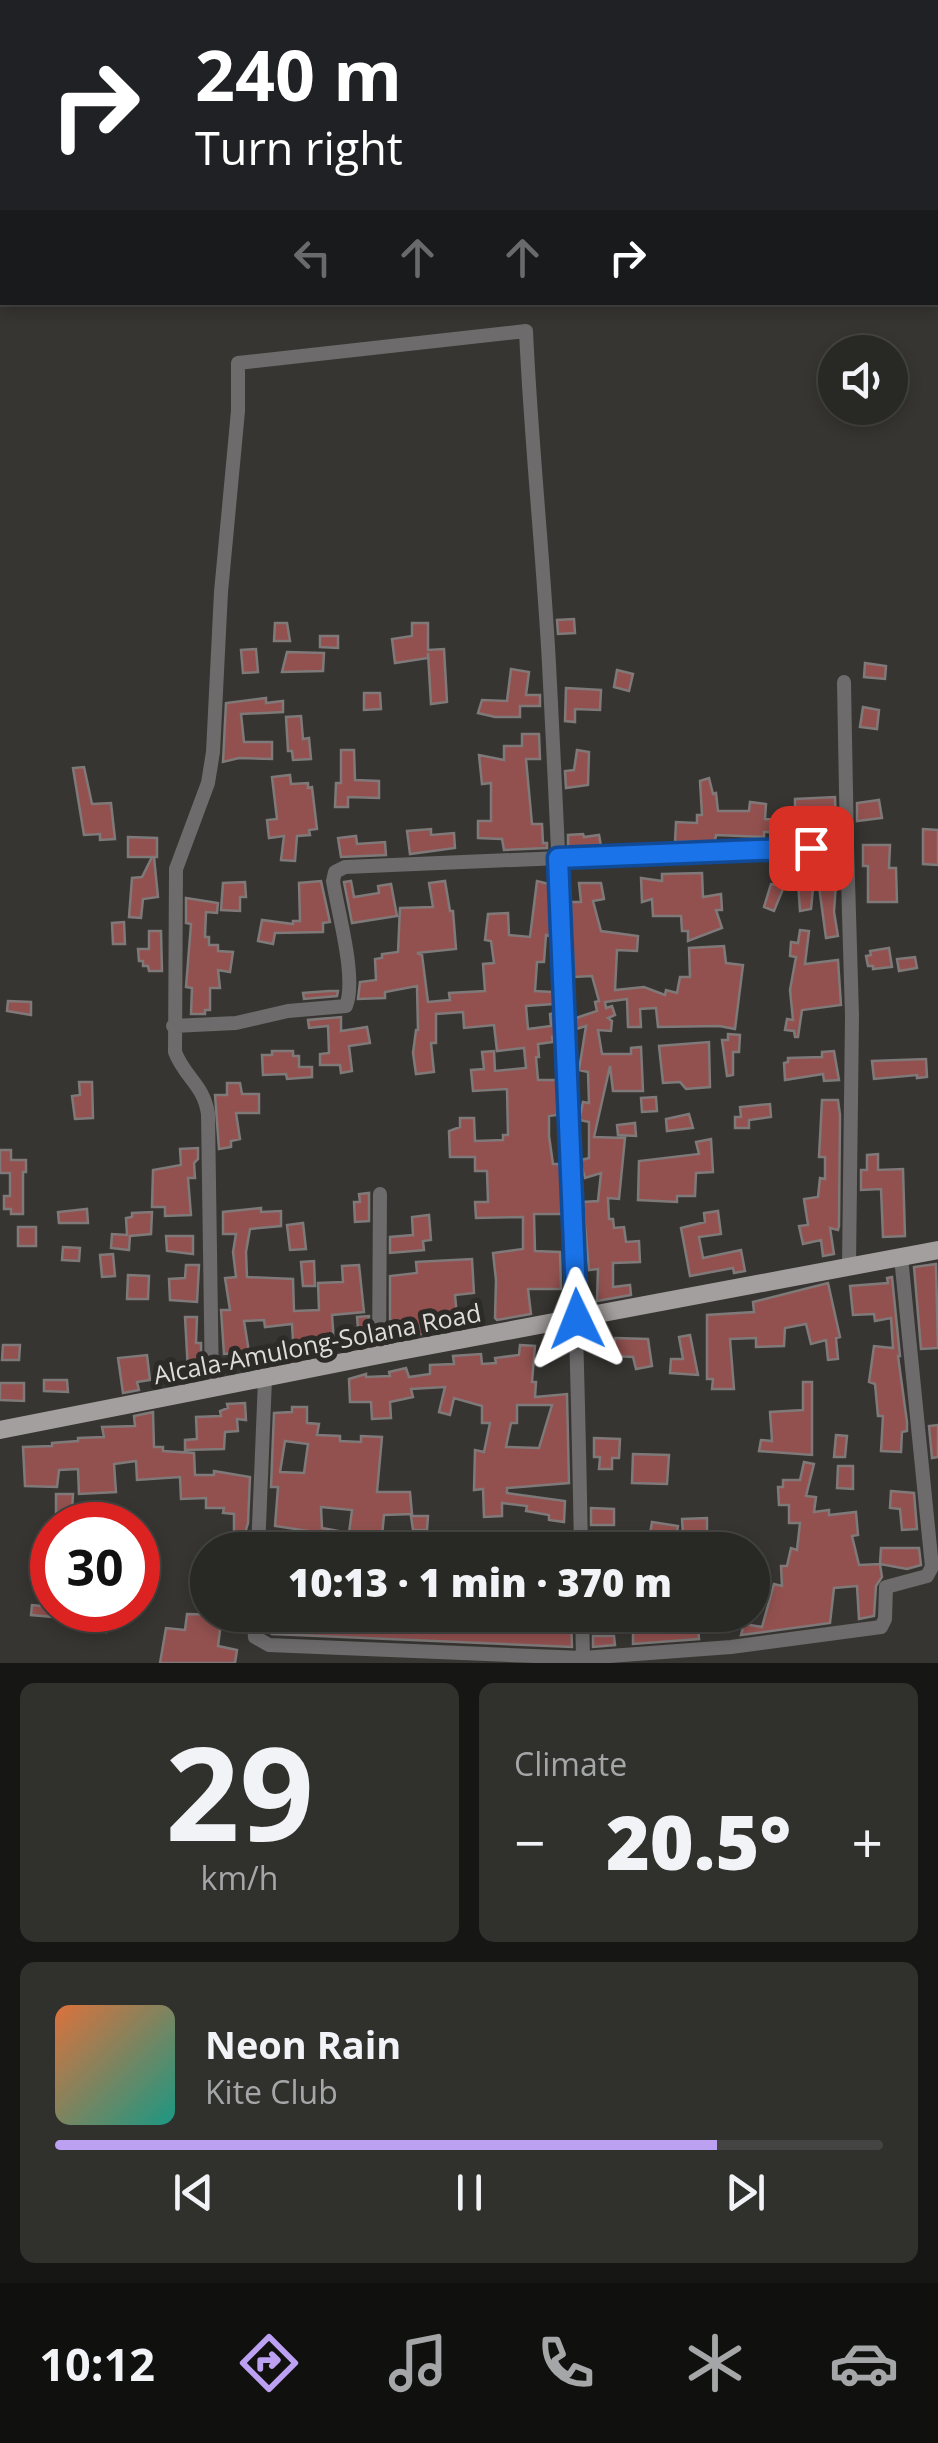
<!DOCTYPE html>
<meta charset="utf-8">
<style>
body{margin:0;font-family:"Open Sans",sans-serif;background:#30302d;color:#f1f3f6;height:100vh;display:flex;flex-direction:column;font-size:38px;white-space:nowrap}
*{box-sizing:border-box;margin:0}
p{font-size:32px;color:#a5a6a7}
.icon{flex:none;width:55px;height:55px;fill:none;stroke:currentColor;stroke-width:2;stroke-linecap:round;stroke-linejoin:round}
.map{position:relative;height:1663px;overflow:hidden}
.side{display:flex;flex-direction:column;gap:20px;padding:20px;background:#161614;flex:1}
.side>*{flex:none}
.hud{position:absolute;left:0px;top:0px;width:940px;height:305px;box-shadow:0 5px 15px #0003,0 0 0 2px #444442;background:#202124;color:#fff;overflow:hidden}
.tools{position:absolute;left:818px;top:335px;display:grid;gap:20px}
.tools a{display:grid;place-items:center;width:90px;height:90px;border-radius:50%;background:#282825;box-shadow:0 5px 15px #0003,0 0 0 2px #444442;font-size:50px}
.speed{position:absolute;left:30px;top:1502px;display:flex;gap:20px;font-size:50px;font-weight:700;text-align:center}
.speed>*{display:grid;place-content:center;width:130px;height:130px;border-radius:50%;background:#282825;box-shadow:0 5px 15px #0003,0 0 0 2px #444442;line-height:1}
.speed .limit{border:15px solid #d22;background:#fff;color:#111}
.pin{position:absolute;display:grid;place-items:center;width:85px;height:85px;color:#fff;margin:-42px;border-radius:20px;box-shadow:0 5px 15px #0006}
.me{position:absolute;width:110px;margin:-55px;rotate:358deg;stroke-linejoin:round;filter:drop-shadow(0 0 8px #0008)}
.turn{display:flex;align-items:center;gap:35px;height:210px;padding:0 30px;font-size:45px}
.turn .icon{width:130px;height:130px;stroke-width:2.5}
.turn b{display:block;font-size:70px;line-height:85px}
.lanes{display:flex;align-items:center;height:95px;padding:0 30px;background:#0003;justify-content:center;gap:50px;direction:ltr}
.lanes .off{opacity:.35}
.big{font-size:75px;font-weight:800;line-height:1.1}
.side .widget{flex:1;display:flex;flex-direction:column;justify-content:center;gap:15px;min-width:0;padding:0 35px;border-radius:15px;background:#30302d}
.side .dial{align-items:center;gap:0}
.dial b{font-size:130px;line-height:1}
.song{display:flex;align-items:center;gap:30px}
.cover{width:120px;height:120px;border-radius:15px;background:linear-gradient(135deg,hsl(20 70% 55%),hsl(170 70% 35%))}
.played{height:10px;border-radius:5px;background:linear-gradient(90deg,#bca0f2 80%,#444442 80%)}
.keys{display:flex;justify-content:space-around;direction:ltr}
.heat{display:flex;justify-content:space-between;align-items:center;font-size:55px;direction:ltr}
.side .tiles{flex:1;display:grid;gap:20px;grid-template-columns:1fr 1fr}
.widget:last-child{grid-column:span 2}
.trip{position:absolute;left:190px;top:1532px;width:580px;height:100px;border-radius:50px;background:#282825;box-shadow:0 5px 15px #0003,0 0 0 2px #444442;font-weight:800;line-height:100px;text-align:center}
.menu{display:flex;height:160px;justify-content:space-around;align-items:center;background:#10100f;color:#a5a6a7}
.menu .icon{width:70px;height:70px}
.menu .active{color:#bca0f2}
.menu b{font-size:45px;color:#f1f3f6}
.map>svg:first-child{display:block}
.building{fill:#92514f;stroke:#7f7979;stroke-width:2.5;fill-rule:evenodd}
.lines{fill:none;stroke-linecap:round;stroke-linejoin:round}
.minor{stroke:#6d6b6b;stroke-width:14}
.major{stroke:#a49f9f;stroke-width:18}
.route-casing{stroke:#114b97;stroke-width:25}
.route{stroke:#1a73e8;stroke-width:18}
.labels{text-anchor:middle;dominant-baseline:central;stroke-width:10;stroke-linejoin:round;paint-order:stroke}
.street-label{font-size:25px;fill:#ddddda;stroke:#2c2b27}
</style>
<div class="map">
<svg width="938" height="1663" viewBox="0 0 938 1663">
<rect width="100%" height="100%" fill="#363531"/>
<!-- building -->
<path class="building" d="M574,619L575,633L558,634L557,620Z
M275,623H287L290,641H274Z
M412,623H428V650L444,649L447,702L431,704L428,653V658L395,663L392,639L412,636Z
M320,636H338V648L320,647Z
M256,649L258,672L243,673L241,650Z
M287,652L324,653L323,671L282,672Z
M865,663L886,666L885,679L864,677Z
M511,669L529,672L526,695H540V706H520V717H495L478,713L482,700L507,701Z
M617,670L633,674L629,691L614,687Z
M566,688L601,690L600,710L575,709V722L565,721Z
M364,693H380L381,709L364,710Z
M266,698V703L283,701V712L241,714L244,742H272V759L239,758L223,762L226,703Z
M863,707L879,710L877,729L860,727Z
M301,716L303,739L309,738L311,759L293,760L292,751H288L286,717Z
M522,734H539L540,759H526L532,824H542L543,843H547V848L504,850L502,839L478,838V821H491V783L482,784L479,755L504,760V746H522Z
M341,750H354L355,780L379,781V798L348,797V807H335L336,783H341Z
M577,750L589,752L588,785L566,788L565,771L574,770Z
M84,767L92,804L111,803L115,839L100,840V834L84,835L73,768Z
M290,775L291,784L308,783V788L312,787L317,829L309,830L310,835L297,836L295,861L281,860L284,836L269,838L267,820L277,819L272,777Z
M709,778L713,794L716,793L718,811H749L750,802L766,804L765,819L790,820L789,808H795V799L835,797L836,825L810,826V831L786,829V832H764V837L716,835L715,841L675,842L676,822L697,823V815H702L700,781Z
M879,800L882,818L857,821V803Z
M431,829V835L454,833L455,848L410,854L407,831Z
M923,829L938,830V865L923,864Z
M583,834L584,837L599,835L601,846L568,847V835Z
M356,836L357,844L385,842L386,855L341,857L338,838Z
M128,837L157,838V857H154L158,897L143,899L141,918L129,917L132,878L142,877L152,857H128Z
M863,845H890L889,868H896L897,902H868V866H863Z
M797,866L837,869L834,912L838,936L826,938L818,879H814L811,909L800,911Z
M779,867H792L774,911L764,907L771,884L780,885Z
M702,873L703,897L721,894L722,910H716L722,928L688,941V931H682L681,916H653L652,899L642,902L641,878L662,881V874Z
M321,881L330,922L323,923V932L275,933L273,944L258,941L262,920L293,924V921H300L299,883Z
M351,881L354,897L379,893L378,886L391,884L397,916L352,923L344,882Z
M445,881L450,911H453L456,949L417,953L422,955L428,1002L450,1000L449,993L485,991L483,964L494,963L491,941L485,940L488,914L508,913L509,935L530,937L537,881L549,884L551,928L549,936L546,935L544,962H537L535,991L552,992L553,1004L526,1006L528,1029L551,1026L550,1014L554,1013L555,1037H552L553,1042L538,1044L539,1057H536L538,1080H557V1115L549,1116V1136L553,1164H560L562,1214H534L535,1251L560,1252L561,1289H528L531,1314L497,1320L495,1318L496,1280L493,1253L523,1249V1217L476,1218L475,1202H488L487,1171H475V1157H450L449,1131L460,1127V1118H474L475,1141L503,1140V1135H508L507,1089L473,1091L471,1070L484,1069L482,1052L494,1051L495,1071L526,1068L524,1048L497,1051L494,1025L464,1028L463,1012L436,1014V1043H431L434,1072L416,1074L413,1053L416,1030H418L417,986L385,992V998L358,999L360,982L376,980L375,959L382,958V954L398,952L400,908L433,907L429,883Z
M245,882L246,897H240V911L221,910L223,883Z
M579,883H601L604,899L593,901L601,931L638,936L637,951L617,950L615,990L644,987L665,995L666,990L677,993L680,977H690L689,948L724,946L726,963L743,965L735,1029L719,1026L658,1027L656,1008L640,1009L641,1027H628L627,999L605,1002L606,1008L612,1006L615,1015L608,1018L612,1021L611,1031L598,1030L602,1054H631V1048L641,1047L643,1091H613L610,1066L594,1137L625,1138L619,1199L608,1198L609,1219H613L614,1228L624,1227L626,1242L639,1241L640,1262L613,1263V1287L630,1285L631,1295L597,1301L598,1269L589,1270L583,1202L598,1201L601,1173L585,1178L581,1164V1160L589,1158V1122L580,1120V1117L583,1102L589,1103L588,1072L579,1070L586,1026L576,1029V1018L597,1011L595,1002L599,1001L592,976L574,977L571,902H581Z
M186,898L218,903L217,913L206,912L205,937H209V945H218V951L233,952L230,972L218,970L220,988H210V1010H205V1014H191L192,988L186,987L191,924L186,923Z
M124,922L125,944H113L112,923Z
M800,930L809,931L805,964L838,960L841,1005L802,1010L798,1037H795L794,1031L785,1030L787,1019L793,1020L790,990L796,957L790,956L791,942L798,943Z
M149,931H161L162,971H149L148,966H143V961H139L138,949H149Z
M889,948L892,967L873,969V966H868L866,956L871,955L870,951Z
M915,957L917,968L899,971L897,959Z
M329,991H338L337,996L304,999L303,993Z
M8,1001L31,1002V1015L7,1011Z
M341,1017V1031L367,1027L370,1043L349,1046L352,1071L341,1073L340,1065H320V1054L329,1053L328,1026L309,1028L308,1020Z
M728,1034L740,1035L739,1052H733V1075L727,1076L722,1040H728Z
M709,1042L710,1087L686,1089L680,1082L663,1083L659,1046Z
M272,1051H293V1056H299V1067H312V1077L287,1079L286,1074L263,1075L262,1055H272Z
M834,1051L839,1080L824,1081L823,1074L785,1080L784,1063L788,1062V1058L822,1057V1052Z
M926,1059L927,1077L917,1078V1075L874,1079L872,1061Z
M79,1082H92L93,1118L75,1119L72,1096L80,1095Z
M227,1083H240L242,1094H259V1113H236L240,1139L231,1141V1147L219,1149L215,1095H227Z
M656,1097L657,1111L642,1112L641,1098Z
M822,1100H838L840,1115L839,1226L838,1230L830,1228L834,1254L823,1256L821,1240L803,1244L799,1226L808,1225L804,1199L818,1197L820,1178L825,1179V1157H819Z
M770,1104L771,1117L749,1120V1128H735V1117H741L740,1107Z
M689,1114L693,1128L667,1131L666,1119Z
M635,1123L636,1136L618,1135L617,1125Z
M711,1139L713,1172L696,1173L695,1196H677V1202L638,1200L639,1161L699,1154L696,1142Z
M198,1148V1159L194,1163L195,1178H188L191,1215L165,1216V1207H152L153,1170L181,1165L180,1149Z
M0,1150H11V1160H26V1172H23V1214H11V1209H4V1196H10V1173H0Z
M878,1154V1170L903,1169L905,1236L883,1237L881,1189L861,1190V1170H867V1155Z
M369,1193V1221L355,1222L354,1202H360L359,1194Z
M261,1208V1212L281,1211V1226L250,1229L246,1252L247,1277L293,1279L294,1311L319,1310L318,1283L343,1282L342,1266L359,1265L364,1312L332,1315L334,1343L312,1344V1355L294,1358L292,1324L265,1327L264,1320L244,1321L249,1352L224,1354L221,1310H230L225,1278L236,1277L233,1252L236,1234H223V1212Z
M87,1209L88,1223H59L58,1212Z
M718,1211L721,1234L699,1237L703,1258L741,1250L745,1271L734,1273L733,1268L690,1276L681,1228L705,1222L704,1213Z
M152,1212L151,1234L130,1236L129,1250L111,1248L112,1234L127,1235L126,1218L132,1217V1213Z
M429,1215L431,1240L423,1241L424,1250L390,1253V1237L413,1235L412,1217Z
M303,1223L306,1249L290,1250L287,1225Z
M18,1227H36V1246H18Z
M166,1236H193V1254L167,1251Z
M63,1247L80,1248L79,1261L62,1260Z
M113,1254L115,1276L102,1277L100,1255Z
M472,1259L474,1293L455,1295L458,1326L407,1337H390V1276L417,1273L416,1262Z
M314,1261L315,1286H303L301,1262Z
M936,1264L938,1348L921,1349L914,1267Z
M186,1265H199L197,1302L170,1300L169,1279L185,1278Z
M128,1275L149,1276L148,1299H127Z
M892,1277L900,1356H898L907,1422V1431L902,1432L901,1452L881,1451L883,1416H878L875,1384L869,1382L874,1346L893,1348L891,1318L875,1321L874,1314L853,1315L850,1286L888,1283L887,1278Z
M828,1283L840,1337L836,1338L838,1359L828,1360L826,1340L811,1344L806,1324L785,1328L784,1346L756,1347V1338L730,1339L734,1389H712L713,1379H707V1315L754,1312L753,1302Z
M369,1316L368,1339L359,1340L357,1317Z
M185,1317H197L196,1343H201V1369L188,1371Z
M690,1335L698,1375L670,1373L671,1359H683L679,1337Z
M615,1338L648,1339L652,1366L636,1369L633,1357L614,1356Z
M3,1345H20L19,1360H2Z
M520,1345L535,1346L532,1382H536L535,1397L567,1394L569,1483L507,1488V1493L565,1501L564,1522L549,1520V1515L526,1511L527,1506L502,1503V1516L484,1517L483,1489L474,1490L475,1450L484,1452L490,1423H482V1406L454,1398L450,1415L439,1412L445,1387L411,1389L413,1397L390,1402L391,1418L372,1419L371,1402H350L349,1379L366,1374V1377L390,1376L389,1372L406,1368L409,1377L430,1374V1365L454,1364L453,1356L481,1354L482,1364L496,1363L495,1358L519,1355ZM517,1405H552L539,1448L506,1447L511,1423H517Z
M269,1350V1363L253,1364V1351Z
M147,1355L150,1380L137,1382L139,1390L123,1393L118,1358Z
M44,1380H67L68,1392L44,1391Z
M803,1382H812V1455L759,1451L761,1440L772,1441L770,1412L803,1410Z
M0,1383H24V1401L0,1400Z
M245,1403L246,1420L237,1419L238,1431L225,1432L224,1449L185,1450V1440L197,1439L196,1417L221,1416L220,1411L228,1408L227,1404Z
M292,1407H307V1423L319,1424L317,1435L340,1436V1441L361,1442V1436L382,1437L377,1492H410L412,1514L384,1515L382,1536L433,1544L432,1550H322V1533L275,1526L278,1487H271L274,1413L292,1412ZM285,1441L308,1444L304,1473L280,1472ZM321,1507L352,1510L349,1533L322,1528Z
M153,1412L154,1447H163V1451L194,1453L195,1475H214V1471L250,1477L248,1523L243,1540L234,1539V1514L223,1513L224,1508H206V1498L181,1499L180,1477L137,1480L136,1461L114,1464L116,1492L79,1494L78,1469L59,1470L57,1487L25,1486L23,1447L52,1446V1443L78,1441V1438L104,1437L102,1427L135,1426L134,1416Z
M938,1425V1457L932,1458L929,1426Z
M836,1435L847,1436L845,1457H834Z
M594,1438L620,1439L619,1458H612V1469H599L600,1457H594Z
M633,1454L669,1455L667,1484L632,1483Z
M804,1462L814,1464L806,1496L816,1497L814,1512L829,1510V1515L856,1512L858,1535L852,1536L859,1565L880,1564L882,1577L876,1586L874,1616L859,1619L857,1586L834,1588L830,1623L741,1635L744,1624L762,1627L774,1584L782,1586L781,1566H787L791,1548L797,1550L800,1523H789V1505H779L778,1487H783V1480H800Z
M838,1466H853V1489L837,1488Z
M891,1491L914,1493L917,1529L902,1530L900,1509L890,1508Z
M56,1494H73L72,1512H56Z
M591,1508L614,1509V1525H591Z
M411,1516H428L427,1530H413Z
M707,1518V1535H683L682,1519Z
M652,1522L678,1526L674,1550L656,1547L658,1535L650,1534Z
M538,1540L570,1541V1550H539Z
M881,1548H919L921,1565L907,1569L880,1564Z
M43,1601L52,1602V1610H64V1618L31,1615L32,1605L42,1606Z
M77,1610L108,1612L106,1632L92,1630L93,1624L76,1622Z
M187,1614L222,1615L218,1646L237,1650L235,1663H160L166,1628L185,1630Z
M272,1615L337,1616V1623H366V1616L392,1615L413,1619V1625L450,1627L451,1615H515V1624L536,1626V1615H571L572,1647L272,1634L267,1631L266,1622L271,1621Z
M698,1626L699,1639L633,1644V1629H651V1632H681L680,1627Z
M593,1636H614L615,1645L593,1647Z"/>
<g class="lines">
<!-- minor -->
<path class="minor" d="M844,682L847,846
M173,1026L236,1023L288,1011L346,1006C357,978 338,913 333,881L335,872L345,867L847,846L852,1016L849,1266
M379,1355L380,1194
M212,1389L208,1114C204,1085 185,1078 175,1052L176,869L208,783L213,752L221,592L238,411V363L526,331C531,442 543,553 549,664C564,959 576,1254 581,1550
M258,1550L265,1379
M253,1615L255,1637L269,1645L583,1658L731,1647L881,1627L885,1619L886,1587L927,1576L932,1567L901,1257
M582,1615L583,1658"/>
<!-- major -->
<path class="major" d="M0,1430L379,1355L938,1250"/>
</g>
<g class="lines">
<defs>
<path id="route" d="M577,1319L558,858L811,848"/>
</defs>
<!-- route casing -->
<use href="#route" class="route-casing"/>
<!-- route -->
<use href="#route" class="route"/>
</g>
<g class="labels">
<!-- street labels -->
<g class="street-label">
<text transform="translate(317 1343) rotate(-11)">Alcala-Amulong-Solana Road</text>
</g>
</g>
</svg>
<div class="tools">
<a><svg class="icon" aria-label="sound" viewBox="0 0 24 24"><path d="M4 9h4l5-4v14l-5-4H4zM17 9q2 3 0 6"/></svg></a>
</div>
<div class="speed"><div class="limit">30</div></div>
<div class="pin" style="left:811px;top:848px;background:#d93025"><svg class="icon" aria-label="arrive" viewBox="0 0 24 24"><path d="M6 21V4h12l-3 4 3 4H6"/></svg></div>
<svg class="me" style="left:577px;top:1319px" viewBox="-20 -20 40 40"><path d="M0-17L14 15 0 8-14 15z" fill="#1a73e8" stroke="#fff" stroke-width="4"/></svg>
<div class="trip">10:13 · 1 min · 370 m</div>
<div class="hud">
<div class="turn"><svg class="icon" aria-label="right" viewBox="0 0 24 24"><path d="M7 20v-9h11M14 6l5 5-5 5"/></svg><div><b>240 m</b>Turn right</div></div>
<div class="lanes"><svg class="icon off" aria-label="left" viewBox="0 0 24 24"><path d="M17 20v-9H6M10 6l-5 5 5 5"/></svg><svg class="icon off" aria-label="ahead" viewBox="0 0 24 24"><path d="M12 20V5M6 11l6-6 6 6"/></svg><svg class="icon off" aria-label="ahead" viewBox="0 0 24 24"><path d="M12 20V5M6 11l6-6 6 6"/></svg><svg class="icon" aria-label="right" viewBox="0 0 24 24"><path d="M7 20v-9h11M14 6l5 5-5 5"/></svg></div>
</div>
</div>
<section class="side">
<div class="tiles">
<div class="widget dial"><b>29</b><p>km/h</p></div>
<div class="widget"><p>Climate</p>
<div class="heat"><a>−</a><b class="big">20.5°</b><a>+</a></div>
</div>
<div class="widget">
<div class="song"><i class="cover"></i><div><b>Neon Rain</b><p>Kite Club</p></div></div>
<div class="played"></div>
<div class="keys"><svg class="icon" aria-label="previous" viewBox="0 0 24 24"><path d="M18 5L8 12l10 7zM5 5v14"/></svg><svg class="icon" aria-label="pause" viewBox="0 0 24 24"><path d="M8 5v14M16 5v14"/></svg><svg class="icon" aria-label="next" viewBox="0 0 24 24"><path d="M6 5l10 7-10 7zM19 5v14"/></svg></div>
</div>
</div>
</section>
<nav class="menu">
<b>10:12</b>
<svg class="icon active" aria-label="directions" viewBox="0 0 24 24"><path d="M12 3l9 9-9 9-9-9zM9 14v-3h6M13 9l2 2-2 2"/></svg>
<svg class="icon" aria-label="music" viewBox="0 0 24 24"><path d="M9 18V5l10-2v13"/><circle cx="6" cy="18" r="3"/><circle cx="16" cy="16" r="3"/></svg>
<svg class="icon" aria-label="phone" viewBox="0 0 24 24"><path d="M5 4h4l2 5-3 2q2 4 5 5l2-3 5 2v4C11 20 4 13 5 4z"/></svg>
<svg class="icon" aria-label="climate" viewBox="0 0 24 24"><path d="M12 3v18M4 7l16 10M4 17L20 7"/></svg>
<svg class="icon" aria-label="car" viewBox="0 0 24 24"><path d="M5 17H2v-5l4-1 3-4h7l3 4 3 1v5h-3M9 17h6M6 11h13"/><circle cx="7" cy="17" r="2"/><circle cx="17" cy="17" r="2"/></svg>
</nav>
